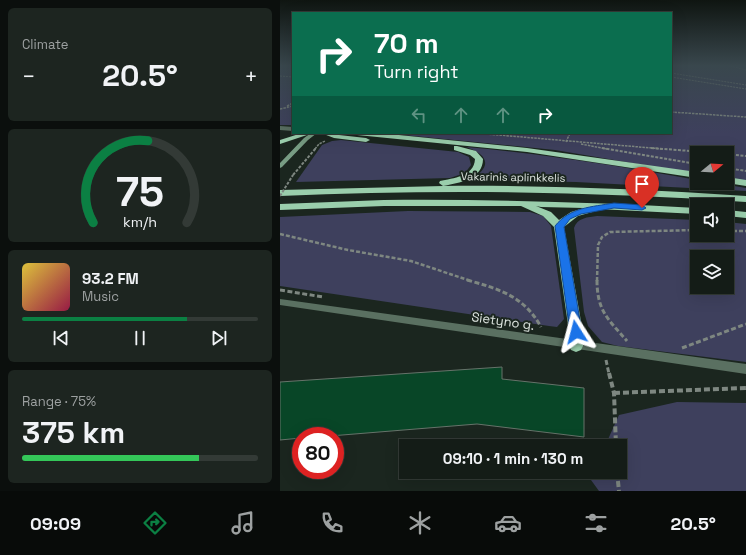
<!DOCTYPE html>
<meta charset="utf-8">
<style>
body{margin:0;font-family:"Space Grotesk",sans-serif;background:#1d2520;color:#f1f3f6;height:100vh;display:flex;flex-direction:column;font-size:15px;white-space:nowrap}
*{box-sizing:border-box;margin:0}
p{font-size:13px;color:#9da1a1}
.icon{flex:none;width:22px;height:22px;fill:none;stroke:currentColor;stroke-width:2;stroke-linecap:round;stroke-linejoin:round}
.map{position:relative;flex:1;overflow:hidden}
.drawer{display:flex;flex-direction:column;gap:8px;padding:8px;background:#0b0f0d;width:280px}
.drawer>*{flex:none}
.guide{position:absolute;left:12px;top:12px;width:380px;height:122px;border-radius:0px;box-shadow:0 4px 16px #0002,0 0 0 1px #333a36;background:#0b6e4f;color:#fff;overflow:hidden}
.needle{width:26px;rotate:72deg}
.fabs{position:absolute;left:410px;top:146px;display:grid;gap:8px}
.fabs a{display:grid;place-items:center;width:44px;height:44px;border-radius:0px;background:#141c17;box-shadow:0 4px 16px #0002,0 0 0 1px #333a36;font-size:20px}
.speed{position:absolute;left:12px;top:427px;display:flex;gap:8px;font-size:20px;font-weight:700;text-align:center}
.speed>*{display:grid;place-content:center;width:52px;height:52px;border-radius:50%;background:#141c17;box-shadow:0 4px 16px #0002,0 0 0 1px #333a36;line-height:1}
.speed .limit{border:6px solid #d22;background:#fff;color:#111}
.pin{position:absolute;display:grid;place-items:center;width:34px;height:34px;color:#fff;margin:-41px -17px;border-radius:50% 50% 50% 0;rotate:-45deg;box-shadow:0 0 4px #0007}
.pin .icon{rotate:45deg}
.me{position:absolute;width:44px;margin:-22px;rotate:351deg;stroke-linejoin:round;filter:drop-shadow(0 0 3px #0008)}
.turn{display:flex;align-items:center;gap:14px;height:84px;padding:0 16px;font-size:18px}
.turn .icon{width:52px;height:52px;stroke-width:2.5}
.turn b{display:block;font-size:28px;line-height:34px}
.lanes{display:flex;align-items:center;height:38px;padding:0 16px;background:#0003;justify-content:center;gap:20px;direction:ltr}
.lanes .off{opacity:.35}
.big{font-size:30px;font-weight:700;line-height:1.1}
.drawer .tile{flex:1;display:flex;flex-direction:column;justify-content:center;gap:6px;min-width:0;padding:0 14px;border-radius:6px;background:#1d2520}
.drawer .dial{align-items:center;gap:0}
.dial svg{height:104px;overflow:visible;fill:none;stroke:#333a36;stroke-width:7;stroke-linecap:round;text-anchor:middle}
.dial text{fill:#f1f3f6;stroke:none}
.song{display:flex;align-items:center;gap:12px}
.cover{width:48px;height:48px;border-radius:6px;background:linear-gradient(135deg,hsl(50 70% 55%),hsl(340 70% 35%))}
.played{height:4px;border-radius:2px;background:linear-gradient(90deg,#0b8043 70%,#333a36 70%)}
.keys{display:flex;justify-content:space-around;direction:ltr}
.heat{display:flex;justify-content:space-between;align-items:center;font-size:22px;direction:ltr}
.charge{height:6px;border-radius:3px;background:linear-gradient(90deg,#34c759 75%,#333a36 0)}
.trip{position:absolute;left:119px;top:439px;width:228px;height:40px;border-radius:0px;background:#141c17;box-shadow:0 4px 16px #0002,0 0 0 1px #333a36;font-weight:700;line-height:40px;text-align:center}
.menu{display:flex;height:64px;justify-content:space-around;align-items:center;background:#080b09;color:#9da1a1}
.menu .icon{width:28px;height:28px}
.menu .on{color:#0b8043}
.menu b{font-size:18px;color:#f1f3f6}
main{display:flex;flex:1;min-height:0}
.map>svg:first-child{display:block}
.green{fill:#3e405d;fill-rule:evenodd}
.building{fill:#084627;stroke:#66736a}
.lines{fill:none;stroke-linecap:round;stroke-linejoin:round}
.path-far5{stroke:#7e8781;stroke-width:1;stroke-dasharray:2 1;stroke-linecap:butt}
.path-far4{stroke:#7e8781;stroke-width:1.5;stroke-dasharray:2.5 1;stroke-linecap:butt}
.path-far3{stroke:#7e8781;stroke-width:2;stroke-dasharray:3 1.5;stroke-linecap:butt}
.path-far2{stroke:#7e8781;stroke-width:2.5;stroke-dasharray:4 2;stroke-linecap:butt}
.path-far1{stroke:#7e8781;stroke-width:3;stroke-dasharray:5 2.5;stroke-linecap:butt}
.path{stroke:#7e8781;stroke-width:4;stroke-dasharray:6 3;stroke-linecap:butt}
.minor{fill:#5a7061;fill-rule:evenodd}
.secondary{fill:#789d84;fill-rule:evenodd}
.trunk{fill:#9aceac;fill-rule:evenodd}
.path-bridge{stroke:#7e8781;stroke-width:2;stroke-dasharray:3 1.5;stroke-linecap:butt}
.route{fill:#1a73e8;stroke:#114b97}
.labels{text-anchor:middle;dominant-baseline:central;stroke-width:4;stroke-linejoin:round;paint-order:stroke}
.street-label{font-size:11px;fill:#dee5e0;stroke:#1b261f}
.near-street-label{font-size:13px;fill:#dee5e0;stroke:#1b261f}
</style>
<main>
<section class="drawer">
<div class="tile"><p>Climate</p>
<div class="heat"><a>−</a><b class="big">20.5°</b><a>+</a></div>
</div>
<div class="tile dial"><svg viewBox="0 0 100 80">
<path d="M14 69A42 42 0 1 1 86 69"/>
<path d="M14 69A42 42 0 0 1 56 6" stroke="#0b8043"/>
<text x="50" y="56" font-size="32" font-weight="700">75</text>
<text x="50" y="72" font-size="11">km/h</text>
</svg></div>
<div class="tile">
<div class="song"><i class="cover"></i><div><b>93.2 FM</b><p>Music</p></div></div>
<div class="played"></div>
<div class="keys"><svg class="icon" aria-label="previous" viewBox="0 0 24 24"><path d="M18 5L8 12l10 7zM5 5v14"/></svg><svg class="icon" aria-label="pause" viewBox="0 0 24 24"><path d="M8 5v14M16 5v14"/></svg><svg class="icon" aria-label="next" viewBox="0 0 24 24"><path d="M6 5l10 7-10 7zM19 5v14"/></svg></div>
</div>
<div class="tile"><p>Range · 75%</p><b class="big">375 km</b><div class="charge"></div></div>
</section>
<div class="map">
<svg width="466" height="491" viewBox="0 0 466 491">
<rect width="100%" height="100%" fill="#1b261f"/>
<!-- green -->
<path class="green" d="M0,65H13V125H0Z
M391,65H466V182L447,179V153H417V174L275,150L103,133H391Z
M61,140L178,152L189,157L191,165L185,173L170,178L16,182L42,145L52,141Z
M186,147C264,154 340,166 417,180V183H437L466,188V191L296,182L189,180C212,168 210,155 186,147Z
M128,211L250,212L263,216L271,226L284,319L277,327L269,326L0,286V217Z
M317,216L417,220V235H447V222L466,224V362L338,346L322,342L308,326L304,312L294,228C297,218 308,217 317,216ZM417,257H447V287H417Z
M397,402L466,403V491H319L311,480L315,472H340V446H325L339,415Z"/>
<!-- building -->
<path class="building" d="M222,367V379L304,388V437L197,424L50,436H21V438L0,440V382Z"/>
<g class="lines">
<!-- path-far5 -->
<path class="path-far5" d="M447,65L466,70
M391,73L466,85
M0,76L13,77
M391,77L466,89"/>
<!-- path-far4 -->
<path class="path-far4" d="M7,106L13,103
M0,109L13,106
M391,112L466,117
M195,133L383,149
M286,142L290,133
M301,144L327,149
M35,149L39,144L45,141"/>
<!-- path-far3 -->
<path class="path-far3" d="M322,148L417,164
M371,148L437,153
M447,154L466,156
M447,168L466,171
M13,175L36,148"/>
<!-- path-far2 -->
<path class="path-far2" d="M447,231H466
M0,234L68,250L131,261L191,281
M317,281L318,245L322,237L330,232L417,230"/>
<!-- path-far1 -->
<path class="path-far1" d="M187,280C219,289 244,296 261,327
M317,280C317,311 328,319 347,341
M0,290L43,297
M402,348L466,324
M326,360L329,374"/>
<!-- path -->
<path class="path" d="M329,373L334,393L336,446
M334,393L466,388
M337,472L339,491"/>
<!-- minor -->
<path class="minor" d="M0,126L13,127V131L0,130Z
M0,299L466,364V374L0,305Z"/>
<!-- secondary -->
<path class="secondary" d="M31,133H37L28,140L2,167L0,168V163L24,138Z"/>
<!-- trunk -->
<path class="trunk" d="M22,133H33L0,144V140Z
M41,133L86,138L90,140L86,142L54,138Z
M73,133H99L247,148L417,172V178L247,152L77,135Z
M174,146H177L196,151L203,159C203,179 179,183 163,186C264,185 365,189 466,196V202C311,191 156,189 0,196V190L163,186L159,183L160,181C173,178 194,177 195,159L190,155L174,150Z
M447,177L466,180V186L447,183Z
M104,200C209,199 313,202 417,208V214L318,209L316,211L298,216L284,227L303,332V346L301,350L296,352L291,350L289,346V332L274,227L263,216L241,206H104L0,210V204ZM256,206L261,207L304,208L291,212L279,220L271,212Z
M447,210L466,212V218L447,216Z"/>
<!-- path-bridge -->
<path class="path-bridge" d="M0,196L13,175"/>
</g>
<!-- sky -->
<linearGradient id="sky" x2="0" y2="1"><stop stop-color="#0f1511"/><stop offset="0.49" stop-color="#39474d"/><stop offset="1" stop-color="#39474d" stop-opacity="0"/></linearGradient>
<rect width="466" height="134" fill="url(#sky)"/>
<!-- route -->
<path class="route" d="M334,203L362,205L366,208L362,210L334,208L301,214L290,219L284,227L302,332L300,335L296,336L292,335L290,332L275,226C290,207 312,207 334,203Z"/>
<g class="labels">
<!-- street labels -->
<g class="street-label">
<text transform="translate(233 177) rotate(1)">Vakarinis aplinkkelis</text>
</g>
<!-- near-street labels -->
<g class="near-street-label">
<text transform="translate(223 321) rotate(8)">Sietyno g.</text>
</g>
</g>
</svg>
<div class="fabs">
<a><svg class="needle" viewBox="-14 -14 28 28"><path d="M0-13l5 13h-10z" fill="#e53935"/><path d="M0 13l5-13h-10z" fill="#9da1a1"/></svg></a>
<a><svg class="icon" aria-label="sound" viewBox="0 0 24 24"><path d="M4 9h4l5-4v14l-5-4H4zM17 9q2 3 0 6"/></svg></a>
<a><svg class="icon" aria-label="layers" viewBox="0 0 24 24"><path d="M12 4l9 5-9 5-9-5zM3 14l9 5 9-5"/></svg></a>
</div>
<div class="speed"><div class="limit">80</div></div>
<div class="pin" style="left:362px;top:208px;background:#d93025"><svg class="icon" aria-label="arrive" viewBox="0 0 24 24"><path d="M6 21V4h12l-3 4 3 4H6"/></svg></div>
<svg class="me" style="left:296px;top:332px" viewBox="-20 -20 40 40"><path d="M0-17L14 15 0 8-14 15z" fill="#1a73e8" stroke="#fff" stroke-width="4"/></svg>
<div class="trip">09:10 · 1 min · 130 m</div>
<div class="guide">
<div class="turn"><svg class="icon" aria-label="right" viewBox="0 0 24 24"><path d="M7 20v-9h11M14 6l5 5-5 5"/></svg><div><b>70 m</b>Turn right</div></div>
<div class="lanes"><svg class="icon off" aria-label="left" viewBox="0 0 24 24"><path d="M17 20v-9H6M10 6l-5 5 5 5"/></svg><svg class="icon off" aria-label="ahead" viewBox="0 0 24 24"><path d="M12 20V5M6 11l6-6 6 6"/></svg><svg class="icon off" aria-label="ahead" viewBox="0 0 24 24"><path d="M12 20V5M6 11l6-6 6 6"/></svg><svg class="icon" aria-label="right" viewBox="0 0 24 24"><path d="M7 20v-9h11M14 6l5 5-5 5"/></svg></div>
</div>
</div>
</main>
<nav class="menu">
<b>09:09</b>
<svg class="icon on" aria-label="directions" viewBox="0 0 24 24"><path d="M12 3l9 9-9 9-9-9zM9 14v-3h6M13 9l2 2-2 2"/></svg>
<svg class="icon" aria-label="music" viewBox="0 0 24 24"><path d="M9 18V5l10-2v13"/><circle cx="6" cy="18" r="3"/><circle cx="16" cy="16" r="3"/></svg>
<svg class="icon" aria-label="phone" viewBox="0 0 24 24"><path d="M5 4h4l2 5-3 2q2 4 5 5l2-3 5 2v4C11 20 4 13 5 4z"/></svg>
<svg class="icon" aria-label="climate" viewBox="0 0 24 24"><path d="M12 3v18M4 7l16 10M4 17L20 7"/></svg>
<svg class="icon" aria-label="car" viewBox="0 0 24 24"><path d="M5 17H2v-5l4-1 3-4h7l3 4 3 1v5h-3M9 17h6M6 11h13"/><circle cx="7" cy="17" r="2"/><circle cx="17" cy="17" r="2"/></svg>
<svg class="icon" aria-label="filters" viewBox="0 0 24 24"><path d="M4 7h16M4 17h16"/><circle cx="9" cy="7" r="2"/><circle cx="15" cy="17" r="2"/></svg>
<b>20.5°</b>
</nav>
